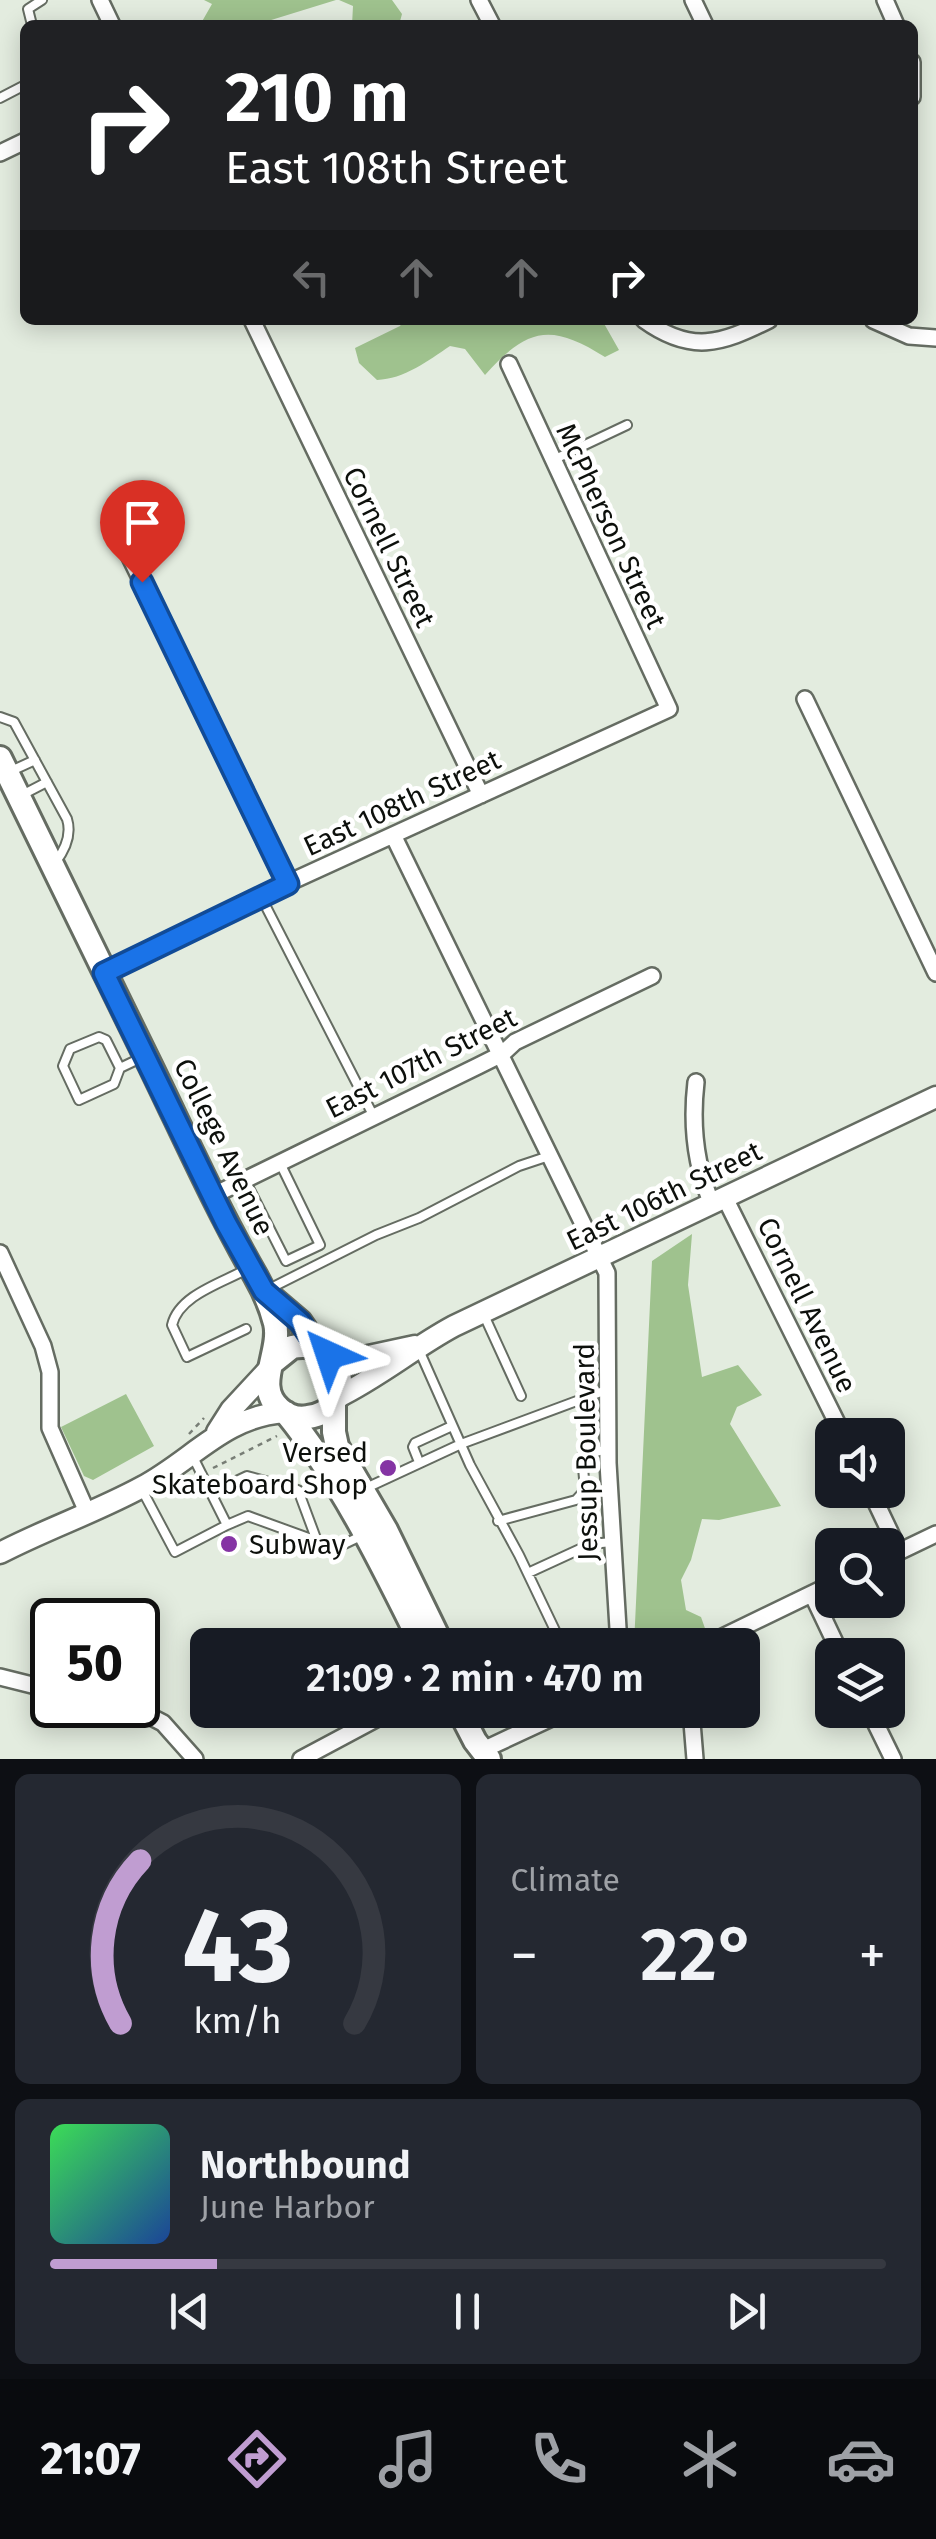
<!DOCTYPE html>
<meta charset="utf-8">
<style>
body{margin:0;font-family:"Fira Sans",sans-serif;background:#242831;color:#f1f3f6;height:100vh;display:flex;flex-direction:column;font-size:38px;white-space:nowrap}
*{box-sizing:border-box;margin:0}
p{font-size:32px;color:#9ea1a6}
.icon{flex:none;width:55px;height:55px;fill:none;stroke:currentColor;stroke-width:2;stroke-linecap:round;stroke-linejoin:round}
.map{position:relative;height:1759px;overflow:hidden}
.drawer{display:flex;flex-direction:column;gap:15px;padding:15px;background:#0d0f14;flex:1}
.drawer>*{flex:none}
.banner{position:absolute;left:20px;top:20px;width:898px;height:305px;border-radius:15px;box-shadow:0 5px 25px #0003;background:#202124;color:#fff;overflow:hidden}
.fabs{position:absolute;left:815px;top:1418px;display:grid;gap:20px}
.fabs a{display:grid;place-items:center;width:90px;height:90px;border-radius:15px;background:#171b24;box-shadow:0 5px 25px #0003;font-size:50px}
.speed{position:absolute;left:30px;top:1598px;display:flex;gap:20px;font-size:50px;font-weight:700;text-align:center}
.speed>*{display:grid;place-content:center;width:130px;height:130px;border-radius:50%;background:#171b24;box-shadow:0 5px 25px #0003;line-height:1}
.speed .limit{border:5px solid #111;border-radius:15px;background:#fff;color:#111}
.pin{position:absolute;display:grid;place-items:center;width:85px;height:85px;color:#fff;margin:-102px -42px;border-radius:50% 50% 50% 0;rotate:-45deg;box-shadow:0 0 10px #0007}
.pin .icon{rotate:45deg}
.me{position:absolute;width:110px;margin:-55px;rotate:318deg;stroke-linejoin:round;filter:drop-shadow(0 0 8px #0008)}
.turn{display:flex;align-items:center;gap:35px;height:210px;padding:0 40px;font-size:45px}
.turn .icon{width:130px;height:130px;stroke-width:2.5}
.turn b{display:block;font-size:70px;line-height:85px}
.lanes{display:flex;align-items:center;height:95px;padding:0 40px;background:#0003;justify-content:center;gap:50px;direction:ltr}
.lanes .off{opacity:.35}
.big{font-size:75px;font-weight:600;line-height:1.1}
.drawer .card{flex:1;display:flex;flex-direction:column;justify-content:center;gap:15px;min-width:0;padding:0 35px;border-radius:15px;background:#242831}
.drawer .dial{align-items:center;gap:0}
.dial svg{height:260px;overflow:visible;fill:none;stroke:#363941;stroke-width:7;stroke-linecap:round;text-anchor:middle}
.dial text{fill:#f1f3f6;stroke:none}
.song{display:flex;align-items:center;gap:30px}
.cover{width:120px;height:120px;border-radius:15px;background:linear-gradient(135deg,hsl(130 70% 55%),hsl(220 70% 35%))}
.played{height:10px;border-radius:5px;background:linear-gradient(90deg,#c09dd1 20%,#363941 20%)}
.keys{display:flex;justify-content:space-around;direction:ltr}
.heat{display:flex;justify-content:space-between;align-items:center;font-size:55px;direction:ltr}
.drawer .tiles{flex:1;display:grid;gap:15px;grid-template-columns:1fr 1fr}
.card:last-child{grid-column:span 2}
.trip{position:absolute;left:190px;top:1628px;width:570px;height:100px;border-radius:15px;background:#171b24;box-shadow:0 5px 25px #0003;font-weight:600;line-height:100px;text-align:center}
.tabs{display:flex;height:160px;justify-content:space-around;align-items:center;background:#090b0e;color:#9ea1a6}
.tabs .icon{width:70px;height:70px}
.tabs .on{color:#c09dd1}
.tabs b{font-size:45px;color:#f1f3f6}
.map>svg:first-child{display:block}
.green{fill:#9fc28e}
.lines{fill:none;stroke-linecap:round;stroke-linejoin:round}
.service-casing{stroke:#656c62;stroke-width:12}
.minor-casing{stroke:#656c62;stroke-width:20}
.tertiary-casing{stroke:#656c62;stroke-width:25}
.secondary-casing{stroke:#656c62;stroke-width:28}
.path{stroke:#787e76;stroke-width:2.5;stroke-dasharray:5 5;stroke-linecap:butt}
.service{stroke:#fff;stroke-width:8}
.minor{stroke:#fff;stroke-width:15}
.tertiary{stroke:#fff;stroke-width:20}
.secondary{stroke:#fff;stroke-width:22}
.route-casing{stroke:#114b97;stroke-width:25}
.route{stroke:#1a73e8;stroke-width:18}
.poi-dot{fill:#8534a4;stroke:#fff;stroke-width:4}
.labels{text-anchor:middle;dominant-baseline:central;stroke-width:9;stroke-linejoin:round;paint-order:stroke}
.street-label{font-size:28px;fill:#0d100c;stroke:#fff}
.poi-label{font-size:28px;fill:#0d100c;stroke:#fff;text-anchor:end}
</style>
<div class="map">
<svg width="936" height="1759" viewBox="0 0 936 1759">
<rect width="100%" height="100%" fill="#e3ecdf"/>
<!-- green -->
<path class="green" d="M204,0H336L255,25H200L212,4Z
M339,0H392L402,14L399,25H352L353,6Z
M404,320H602L619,350L605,357C551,323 528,327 485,375L465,349L450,346C428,361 404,379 377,380L359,363L355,348L400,326Z
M692,1234L688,1285L702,1377L738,1365L762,1395L737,1407L730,1424L781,1506L719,1520L702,1519L691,1560L681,1580L686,1610L701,1617L707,1634L686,1645H634L652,1261Z
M126,1394L154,1446L93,1480L84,1476L61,1427Z"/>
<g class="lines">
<defs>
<path id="service" d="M32,25L28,9L42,0
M0,98L25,85
M553,460L627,425
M0,717L14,722L67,819C72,835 65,850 55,863
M11,771L35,760
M20,796L47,782
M261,897L373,1115
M120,1068L106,1040L99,1037L70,1049L63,1066L79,1100L114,1084L120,1068L145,1056
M245,1180L286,1261L320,1245L280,1163
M269,1289L376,1235L419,1218L519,1166L549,1156
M483,1313L521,1396
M246,1329L187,1357L172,1325C179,1295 222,1283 247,1269
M419,1350L470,1465L519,1555L562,1645
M192,1455L227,1525L248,1516L336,1548L363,1535
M419,1462L413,1447L415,1443L452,1426
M141,1488L175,1552L227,1525
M364,1489L461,1444L609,1389
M211,1493L247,1476L298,1490L317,1541
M498,1521L576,1500L585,1490L582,1456L607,1449
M528,1573L591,1544L612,1542
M531,1710L539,1724"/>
<path id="minor" d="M100,0L112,25
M479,0L492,25
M693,0L705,25
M885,0L896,25
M912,62V97
M0,153L25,141
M252,320L481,795
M644,320C691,354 721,344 769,320
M873,320L909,336L936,338
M128,553L288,883
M805,699L936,973
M393,835L607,1273L608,1463L619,1645
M105,973L288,883L669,709L509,364
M696,1082C691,1125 695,1165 712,1204
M212,1196L478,1066L502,1054L515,1042L652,976
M725,1198L843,1435
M0,1253L43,1346L50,1372V1428L87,1512
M870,1490L899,1551
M888,1557L936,1534
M812,1594L841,1655
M706,1645L832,1584
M0,1677L52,1690
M128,1705L163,1723L195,1759
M691,1710L695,1759
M869,1710L893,1759
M485,1749L569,1710
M301,1759L393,1710"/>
<path id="tertiary" d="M329,1355L350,1360L415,1346
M336,1398C378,1378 413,1348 454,1326L936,1097
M217,1432L231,1410L269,1369
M0,1553C46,1529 96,1512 142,1487C193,1460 223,1417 284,1412"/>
<path id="secondary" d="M0,758C50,860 100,962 150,1065C184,1135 216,1207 255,1275C263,1289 271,1307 275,1323C282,1352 253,1386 280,1409C288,1416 298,1419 308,1417C358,1411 347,1336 292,1347L272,1363
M266,1293L300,1322L318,1348
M334,1402V1432L337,1446L386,1530L442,1645
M286,1413C343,1483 382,1565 422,1645
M459,1710L475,1741L489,1759"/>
</defs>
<!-- service casing -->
<use href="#service" class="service-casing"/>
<!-- minor casing -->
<use href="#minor" class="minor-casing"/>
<!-- tertiary casing -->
<use href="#tertiary" class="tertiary-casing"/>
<!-- secondary casing -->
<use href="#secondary" class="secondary-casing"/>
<!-- path -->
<path class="path" d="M189,1434L204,1418
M213,1468L277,1436
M178,1487L193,1479
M487,1710L496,1726"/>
<!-- service -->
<use href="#service" class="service"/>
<!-- minor -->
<use href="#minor" class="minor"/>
<!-- tertiary -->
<use href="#tertiary" class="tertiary"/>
<!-- secondary -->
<use href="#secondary" class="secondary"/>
</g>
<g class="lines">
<defs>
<path id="route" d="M142,582L288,884L104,973L226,1223L264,1291L300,1322L318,1348L329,1355"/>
</defs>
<!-- route casing -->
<use href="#route" class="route-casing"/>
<!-- route -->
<use href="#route" class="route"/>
</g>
<!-- markers -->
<g class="poi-dot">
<circle cx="388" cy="1468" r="10"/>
<circle cx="229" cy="1544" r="10"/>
</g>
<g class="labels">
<!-- street labels -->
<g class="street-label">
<text transform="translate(611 526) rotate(65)">McPherson Street</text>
<text transform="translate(389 547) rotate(64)">Cornell Street</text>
<text transform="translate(402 803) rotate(-25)">East 108th Street</text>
<text transform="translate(421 1063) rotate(-27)">East 107th Street</text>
<text transform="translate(224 1147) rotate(64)">College Avenue</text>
<text transform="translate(664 1196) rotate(-26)">East 106th Street</text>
<text transform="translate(807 1305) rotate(64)">Cornell Avenue</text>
<text transform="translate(586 1452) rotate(-91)">Jessup Boulevard</text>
</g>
<!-- poi labels -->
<g class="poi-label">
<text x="368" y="1452">Versed<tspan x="368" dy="32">Skateboard Shop</tspan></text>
<text x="249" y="1544" text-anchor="start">Subway</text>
</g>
</g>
</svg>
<div class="fabs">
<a><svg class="icon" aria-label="sound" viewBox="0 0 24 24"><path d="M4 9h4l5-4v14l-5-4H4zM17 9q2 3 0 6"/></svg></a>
<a><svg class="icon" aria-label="search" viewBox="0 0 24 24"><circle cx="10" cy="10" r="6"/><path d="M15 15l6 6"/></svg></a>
<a><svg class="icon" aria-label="layers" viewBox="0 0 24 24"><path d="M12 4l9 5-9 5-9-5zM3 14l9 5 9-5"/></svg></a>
</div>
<div class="speed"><div class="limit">50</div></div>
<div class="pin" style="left:142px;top:582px;background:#d93025"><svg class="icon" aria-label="arrive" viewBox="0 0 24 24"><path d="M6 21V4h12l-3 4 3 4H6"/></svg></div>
<svg class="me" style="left:329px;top:1355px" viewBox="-20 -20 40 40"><path d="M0-17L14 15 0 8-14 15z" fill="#1a73e8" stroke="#fff" stroke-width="4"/></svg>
<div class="trip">21:09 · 2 min · 470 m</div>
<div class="banner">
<div class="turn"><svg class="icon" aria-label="right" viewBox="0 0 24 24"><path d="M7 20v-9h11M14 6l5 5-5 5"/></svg><div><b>210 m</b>East 108th Street</div></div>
<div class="lanes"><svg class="icon off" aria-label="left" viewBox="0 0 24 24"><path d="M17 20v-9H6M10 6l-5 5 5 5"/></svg><svg class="icon off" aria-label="ahead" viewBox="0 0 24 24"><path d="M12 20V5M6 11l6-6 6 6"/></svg><svg class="icon off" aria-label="ahead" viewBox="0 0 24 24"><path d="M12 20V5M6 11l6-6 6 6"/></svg><svg class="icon" aria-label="right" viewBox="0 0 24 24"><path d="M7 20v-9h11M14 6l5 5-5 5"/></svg></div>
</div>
</div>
<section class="drawer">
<div class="tiles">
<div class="card dial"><svg viewBox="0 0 100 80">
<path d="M14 69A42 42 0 1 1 86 69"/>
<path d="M14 69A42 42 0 0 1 20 19" stroke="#c09dd1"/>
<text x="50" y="56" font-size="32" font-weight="700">43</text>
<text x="50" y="72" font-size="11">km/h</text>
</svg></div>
<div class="card"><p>Climate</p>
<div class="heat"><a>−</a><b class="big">22°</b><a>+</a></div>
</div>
<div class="card">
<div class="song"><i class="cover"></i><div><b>Northbound</b><p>June Harbor</p></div></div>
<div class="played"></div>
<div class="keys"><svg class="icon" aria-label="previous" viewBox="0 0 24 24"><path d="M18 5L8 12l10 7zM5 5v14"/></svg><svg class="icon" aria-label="pause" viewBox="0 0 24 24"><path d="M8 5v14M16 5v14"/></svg><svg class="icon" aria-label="next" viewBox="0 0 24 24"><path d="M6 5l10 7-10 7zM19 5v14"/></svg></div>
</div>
</div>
</section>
<nav class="tabs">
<b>21:07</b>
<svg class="icon on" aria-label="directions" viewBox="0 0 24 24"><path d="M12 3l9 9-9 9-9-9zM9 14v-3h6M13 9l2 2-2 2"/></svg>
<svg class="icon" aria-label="music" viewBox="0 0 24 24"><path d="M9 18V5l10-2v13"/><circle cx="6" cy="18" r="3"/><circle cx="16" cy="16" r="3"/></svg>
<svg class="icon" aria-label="phone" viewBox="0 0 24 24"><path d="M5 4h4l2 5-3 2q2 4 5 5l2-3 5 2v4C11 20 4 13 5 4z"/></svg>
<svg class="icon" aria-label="climate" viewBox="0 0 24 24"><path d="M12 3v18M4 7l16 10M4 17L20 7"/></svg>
<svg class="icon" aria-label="car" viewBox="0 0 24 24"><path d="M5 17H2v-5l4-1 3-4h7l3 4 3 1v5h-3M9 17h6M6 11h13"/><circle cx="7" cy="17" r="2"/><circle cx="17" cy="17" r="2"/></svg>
</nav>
